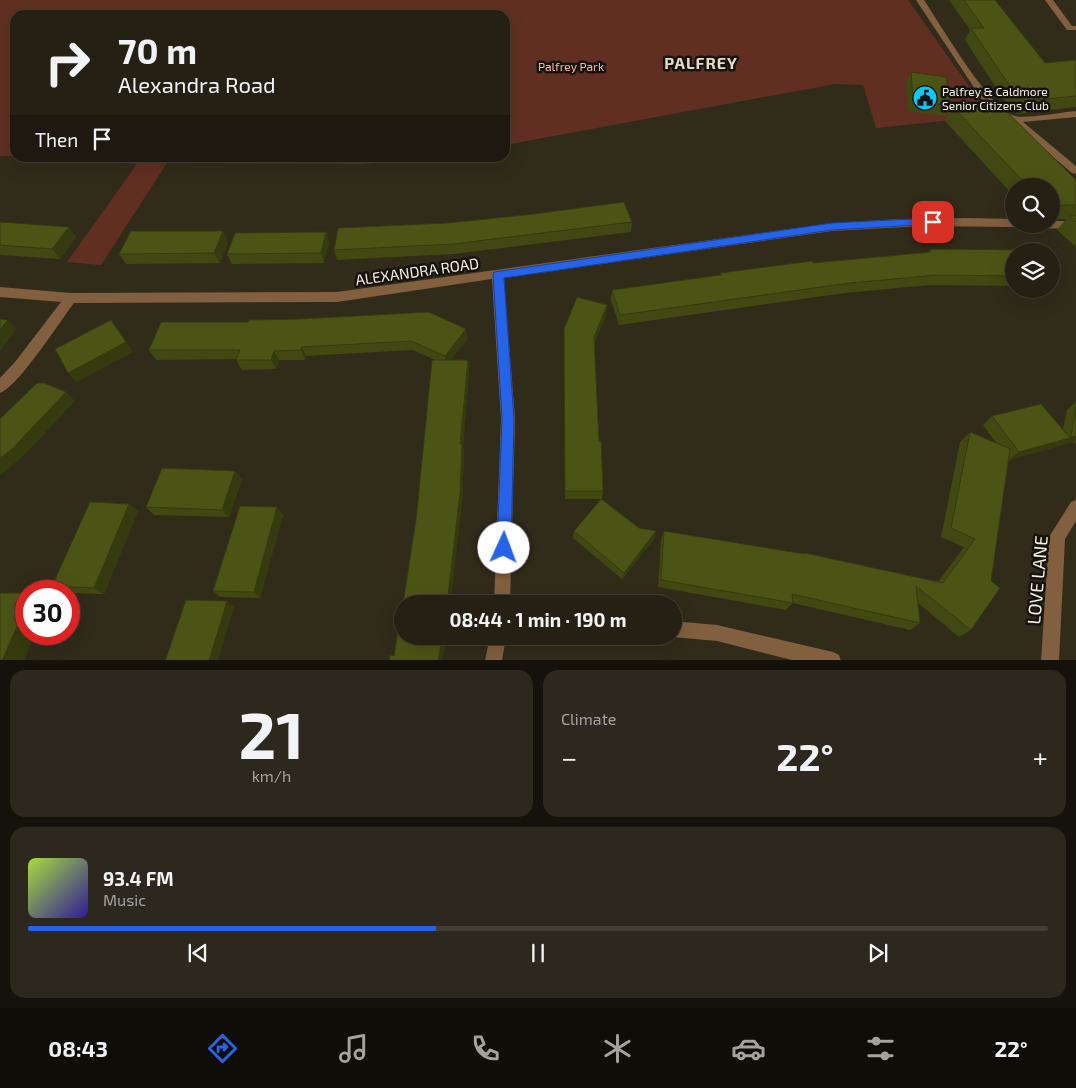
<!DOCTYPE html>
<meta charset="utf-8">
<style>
body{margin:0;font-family:"Exo 2",sans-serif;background:#2d281d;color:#f1f3f6;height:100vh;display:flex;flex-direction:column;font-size:19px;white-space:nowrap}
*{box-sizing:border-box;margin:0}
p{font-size:16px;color:#a3a3a0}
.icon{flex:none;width:28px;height:28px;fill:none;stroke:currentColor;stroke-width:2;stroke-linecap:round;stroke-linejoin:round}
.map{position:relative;height:660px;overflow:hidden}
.side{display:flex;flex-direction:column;gap:10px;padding:10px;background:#14120b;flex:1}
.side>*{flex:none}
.hud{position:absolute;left:10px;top:10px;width:500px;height:152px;border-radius:15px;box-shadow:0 5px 20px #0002,0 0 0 1px #423e34;background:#252014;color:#f1f3f6;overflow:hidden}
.controls{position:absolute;left:1005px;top:178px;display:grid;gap:10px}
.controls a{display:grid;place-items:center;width:55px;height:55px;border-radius:50%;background:#252014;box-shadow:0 5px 20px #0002,0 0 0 1px #423e34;font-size:25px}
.speed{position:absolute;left:15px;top:580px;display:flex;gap:10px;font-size:25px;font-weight:700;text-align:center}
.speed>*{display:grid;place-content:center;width:65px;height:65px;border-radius:50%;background:#252014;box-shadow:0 5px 20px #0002,0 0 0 1px #423e34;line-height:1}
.speed .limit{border:8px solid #d22;background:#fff;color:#111}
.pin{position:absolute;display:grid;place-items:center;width:42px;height:42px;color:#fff;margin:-21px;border-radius:10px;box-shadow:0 2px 8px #0006}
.me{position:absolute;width:55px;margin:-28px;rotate:2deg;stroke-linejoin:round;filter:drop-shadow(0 0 4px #0008)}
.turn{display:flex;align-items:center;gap:18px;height:105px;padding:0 25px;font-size:22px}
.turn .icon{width:65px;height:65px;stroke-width:2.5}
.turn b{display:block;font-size:35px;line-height:42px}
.then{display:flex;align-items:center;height:48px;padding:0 25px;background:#0003;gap:10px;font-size:19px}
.big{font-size:38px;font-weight:700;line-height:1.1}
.side .card{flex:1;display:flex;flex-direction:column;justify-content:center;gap:8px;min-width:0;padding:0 18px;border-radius:15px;background:#2d281d}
.side .dial{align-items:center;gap:0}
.dial b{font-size:65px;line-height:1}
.song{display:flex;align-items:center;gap:15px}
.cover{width:60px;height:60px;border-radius:8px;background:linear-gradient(135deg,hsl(80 70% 55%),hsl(250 70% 35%))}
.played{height:5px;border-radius:2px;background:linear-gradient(90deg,#2563eb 40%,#423e34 40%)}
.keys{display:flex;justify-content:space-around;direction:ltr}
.heat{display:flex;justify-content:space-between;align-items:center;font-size:28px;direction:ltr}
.side .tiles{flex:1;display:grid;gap:10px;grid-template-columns:1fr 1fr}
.card:last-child{grid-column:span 2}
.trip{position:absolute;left:394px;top:595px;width:288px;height:50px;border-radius:25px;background:#252014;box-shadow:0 5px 20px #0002,0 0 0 1px #423e34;font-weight:700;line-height:50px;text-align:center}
.menu{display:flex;height:80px;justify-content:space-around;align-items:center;background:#0f0d08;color:#a3a3a0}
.menu .icon{width:35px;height:35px}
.menu .active{color:#2563eb}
.menu b{font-size:22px;color:#f1f3f6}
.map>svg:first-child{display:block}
.green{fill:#602f22}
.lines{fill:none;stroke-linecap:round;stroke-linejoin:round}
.lane{fill:#825f3f;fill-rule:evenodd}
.street{fill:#825f3f;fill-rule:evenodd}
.wall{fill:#414812}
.shaded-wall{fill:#353b0f}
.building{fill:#4c5415;stroke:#353b0f}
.route{fill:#2563eb;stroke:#184099}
.labels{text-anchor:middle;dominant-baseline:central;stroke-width:5;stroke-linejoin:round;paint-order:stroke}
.far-park-label{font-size:12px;fill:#feb49f;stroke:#16130c}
.far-poi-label{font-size:12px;fill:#f5f1e7;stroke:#16130c;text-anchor:start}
.street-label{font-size:15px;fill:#f5f1e7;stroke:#16130c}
.far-district-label{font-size:16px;font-weight:bold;letter-spacing:1px;fill:#e4dcc7;stroke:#16130c}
.near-street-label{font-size:18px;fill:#f5f1e7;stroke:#16130c}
</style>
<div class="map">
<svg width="1076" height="661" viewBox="0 0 1076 661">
<rect width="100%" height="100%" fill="#312b1a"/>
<!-- green -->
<path class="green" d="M0,0H908L990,116L876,128L863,85L835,84L505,145V15H15V156H0Z
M33,158H427L363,164L167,163L101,265L67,262L137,164Z"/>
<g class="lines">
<!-- lane -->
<path class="lane" d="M1045,0H1053L1072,26H1076V30H1067Z"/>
<!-- street -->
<path class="street" d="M916,0H924C941,25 989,109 1015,116C1026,119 1063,112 1076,111V117L1023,122L1076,166V174L1072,173L1012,122L999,116L983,101Z
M968,218L1014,219V224H1019L1014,227L923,226L832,231L504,278L515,419L510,604H494L501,419L492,279L337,302L74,303C60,321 19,386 0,393V378L15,362L61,302L0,297V287L71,293L337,292L832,223L900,219Z
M1051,221H1076V229L1035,228L1030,224H1051Z
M1076,500V521L1065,539L1059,661H1041L1049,537L1071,502Z
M672,621L717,625L833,652L839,655L841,661H796L717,641L672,637L669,636H672Z
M490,636H506L502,661H485Z"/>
</g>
<!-- wall -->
<path class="wall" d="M949,0H995L1045,63L1076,60V107L1017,114L1002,97L965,40L970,30Z
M911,72L951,106L945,116L908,111L906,82Z
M952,106L1076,180V247L1057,230L1066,219H1051V186H1014V193H1011L945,121Z
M0,222L69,227L76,237L60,259L0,255Z
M632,222L631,232L454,254L337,260L334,250Z
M326,232L329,242L324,263L232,264L227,254Z
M228,241L220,263L126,264L119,254Z
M930,249L1014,251V286L930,285L845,293L619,325L611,300L612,290L720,275V273L813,263L928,253Z
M607,305L606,315L594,344L599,441L603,491L602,499L639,528L656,531L654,539L622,579L573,538L574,531L601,499H565L564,329Z
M468,338L451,360H468L469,371L463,447L464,454L462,503L450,604H403L416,520L435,360L413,350L306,356L305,360H279L276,369L242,370L236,360V359L156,360L149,350Z
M1076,401V444L1073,442L1009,460V459L971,630L959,637L918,603L920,623L910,630L793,603L786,610L658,587L661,540L664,531L804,554L805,553L938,582L964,547L941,537L960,442L970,432L997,444L983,425L992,416L1063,430L1067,410Z
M242,479L229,517L154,515L146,507Z
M129,504L138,511L104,594L69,593V591H61L52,586Z
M277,507L283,515L260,598L220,597L213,591Z"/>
<!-- shaded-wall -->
<path class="shaded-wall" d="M69,227L76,237L60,259L52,249Z
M223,231L228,241L220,263L214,253Z
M326,232L329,242L324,263L321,253Z
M607,305L606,315L593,347L594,337Z
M8,320L17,329L0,351V330Z
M111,320L119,330L133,352L77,382L68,373Z
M466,329L468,338L447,366L445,356Z
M302,347L306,356L305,360L301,350Z
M274,351L279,360L276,369L271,360Z
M468,360L469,371L463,447L464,454L462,503L450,604H447Z
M66,392L75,401L23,457L0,475V458Z
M1076,436V440L1073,442L1060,446L1071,437Z
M1070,438L1059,446L1009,460L1019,452Z
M235,471L242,479L229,517L222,510Z
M129,504L138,511L104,594L94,588Z
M277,507L283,515L260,598L254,592Z
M656,531L654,539L622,579L624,573Z
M227,601L234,607L218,661H209Z
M26,606V634H35L24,661H2Z
M443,636H447L446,645L442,661H438Z"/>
<!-- building -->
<path class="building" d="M964,0H995L1045,63L1076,60V96L1025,101L1009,85L971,28H984Z
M911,72L946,77L951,106L913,100Z
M996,101L1076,180V205H1062L1060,208L1056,204L1051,205V186H1033L1025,179H1021L952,106Z
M624,202L632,222L453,244L334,250L338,228L448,223L534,214Z
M1069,216H1076V222Z
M0,222L69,227L52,249L0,245Z
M131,231H223L214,253L119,254Z
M326,232L321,253L227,254L235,233Z
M930,249L1030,250L1031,251H1014V276L937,275L850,283L620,315L612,290L721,275L720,273L812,261L813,263L931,252Z
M577,297L607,305L594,337L599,441H601L603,491H565L564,329Z
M429,312L466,329L445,356L411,341L302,347L301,350L274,351L271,360H236L240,350H149L161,322H249V320L301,319Z
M0,319L8,320L0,330Z
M111,320L126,342L68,373L55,349Z
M432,360H468L460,444H462L460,494L447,604H403L416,520Z
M37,383H44L66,392L12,449L0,458V419Z
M1041,404L1070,438L1019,452L992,416Z
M1076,406V436L1071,437Z
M970,432L1010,449L991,581L1000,588L971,630L916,586L920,623L792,594L793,603L661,580L664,531L805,554V553L943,583L975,539L951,528Z
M162,468L235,471L222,510L146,507Z
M601,499L639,528L656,531L624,573L574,531Z
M90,502L129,504L94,588L52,586Z
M240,506L277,507L254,592L213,591Z
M0,593H26V606L2,661H0Z
M186,600L227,601L209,661H165Z
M402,605V636H443L438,661H389L390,655L394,656Z"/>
<!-- route -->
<path class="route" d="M933,218L936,219V224L832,230L504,278L514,419L511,548L509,553L504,555L499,553L497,548L502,419L493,275L494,272L832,223Z"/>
<!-- icons -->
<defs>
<symbol id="civic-disc" viewBox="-11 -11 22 22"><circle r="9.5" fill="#04cbf9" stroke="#16130c"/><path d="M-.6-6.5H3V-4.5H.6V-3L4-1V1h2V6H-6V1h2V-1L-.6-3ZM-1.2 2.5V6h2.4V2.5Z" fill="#111"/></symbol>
</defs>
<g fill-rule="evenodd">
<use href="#civic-disc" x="911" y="84" width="28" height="28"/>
</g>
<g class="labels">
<!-- far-park labels -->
<g class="far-park-label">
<text x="571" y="66">Palfrey Park</text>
</g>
<!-- far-poi labels -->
<g class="far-poi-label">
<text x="942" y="91">Palfrey &amp; Caldmore<tspan x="942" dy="14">Senior Citizens Club</tspan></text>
</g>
<!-- street labels -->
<g class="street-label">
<text transform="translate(417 271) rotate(-8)">ALEXANDRA ROAD</text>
</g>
<!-- far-district labels -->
<g class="far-district-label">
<text x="701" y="62">PALFREY</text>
</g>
<!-- near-street labels -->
<g class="near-street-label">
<text transform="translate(1037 580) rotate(-85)">LOVE LANE</text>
</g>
</g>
</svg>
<div class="controls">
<a><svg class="icon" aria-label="search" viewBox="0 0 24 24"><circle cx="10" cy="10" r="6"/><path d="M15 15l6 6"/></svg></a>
<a><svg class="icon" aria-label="layers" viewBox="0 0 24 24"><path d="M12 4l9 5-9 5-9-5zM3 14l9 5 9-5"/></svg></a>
</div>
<div class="speed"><div class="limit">30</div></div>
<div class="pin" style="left:933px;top:222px;background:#d93025"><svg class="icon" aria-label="arrive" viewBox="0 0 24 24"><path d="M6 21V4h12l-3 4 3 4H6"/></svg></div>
<svg class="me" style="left:504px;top:548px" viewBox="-20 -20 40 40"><circle r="19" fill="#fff"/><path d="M0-13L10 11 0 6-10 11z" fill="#2563eb"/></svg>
<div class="trip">08:44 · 1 min · 190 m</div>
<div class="hud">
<div class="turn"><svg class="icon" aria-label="right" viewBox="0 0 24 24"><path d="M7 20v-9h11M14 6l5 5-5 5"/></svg><div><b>70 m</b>Alexandra Road</div></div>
<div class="then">Then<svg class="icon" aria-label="arrive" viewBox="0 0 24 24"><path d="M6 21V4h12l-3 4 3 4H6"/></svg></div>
</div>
</div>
<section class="side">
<div class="tiles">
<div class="card dial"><b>21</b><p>km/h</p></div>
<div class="card"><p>Climate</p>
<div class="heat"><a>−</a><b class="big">22°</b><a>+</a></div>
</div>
<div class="card">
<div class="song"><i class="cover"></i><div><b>93.4 FM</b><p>Music</p></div></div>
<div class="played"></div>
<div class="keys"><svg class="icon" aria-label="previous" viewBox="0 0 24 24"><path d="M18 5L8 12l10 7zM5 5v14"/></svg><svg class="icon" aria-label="pause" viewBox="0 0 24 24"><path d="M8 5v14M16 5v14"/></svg><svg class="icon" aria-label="next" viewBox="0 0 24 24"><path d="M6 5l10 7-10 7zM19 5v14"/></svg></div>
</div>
</div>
</section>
<nav class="menu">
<b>08:43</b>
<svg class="icon active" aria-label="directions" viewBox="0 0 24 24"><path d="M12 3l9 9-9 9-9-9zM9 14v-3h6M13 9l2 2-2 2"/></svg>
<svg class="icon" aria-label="music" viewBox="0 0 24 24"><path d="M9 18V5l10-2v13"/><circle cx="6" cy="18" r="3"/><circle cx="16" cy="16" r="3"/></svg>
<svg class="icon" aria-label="phone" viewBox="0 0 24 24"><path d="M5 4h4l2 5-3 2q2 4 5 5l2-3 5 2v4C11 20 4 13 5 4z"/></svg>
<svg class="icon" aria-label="climate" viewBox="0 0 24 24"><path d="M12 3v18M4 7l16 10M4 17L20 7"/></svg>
<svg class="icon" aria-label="car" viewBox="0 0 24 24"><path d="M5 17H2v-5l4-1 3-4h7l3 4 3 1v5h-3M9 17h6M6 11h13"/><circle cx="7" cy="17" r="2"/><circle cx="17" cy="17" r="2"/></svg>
<svg class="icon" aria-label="filters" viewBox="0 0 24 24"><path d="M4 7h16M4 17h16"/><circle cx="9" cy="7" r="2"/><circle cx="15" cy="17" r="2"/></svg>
<b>22°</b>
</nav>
